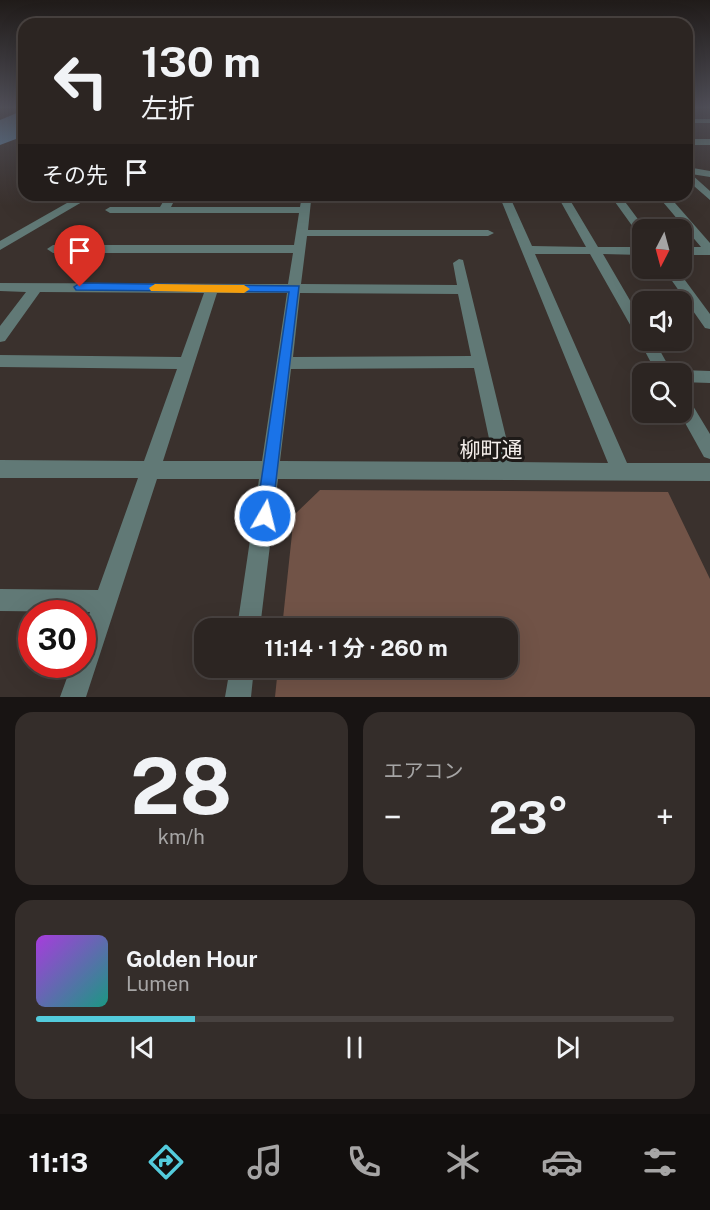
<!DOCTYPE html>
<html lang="ja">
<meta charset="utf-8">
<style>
body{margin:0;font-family:"Public Sans","Noto Sans JP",sans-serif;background:#342d2a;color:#f1f3f6;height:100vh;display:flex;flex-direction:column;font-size:22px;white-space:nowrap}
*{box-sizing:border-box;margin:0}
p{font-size:20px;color:#a6a5a5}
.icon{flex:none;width:33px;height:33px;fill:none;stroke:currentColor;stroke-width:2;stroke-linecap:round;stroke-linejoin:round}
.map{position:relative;height:697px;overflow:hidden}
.panel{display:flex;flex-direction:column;gap:15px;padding:15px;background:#181413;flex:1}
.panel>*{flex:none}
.guide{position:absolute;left:18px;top:18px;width:675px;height:183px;border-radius:18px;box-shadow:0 6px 24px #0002,0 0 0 2px #484240;background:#2c2522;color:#f1f3f6;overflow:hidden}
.needle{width:39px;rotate:186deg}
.fabs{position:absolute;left:632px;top:219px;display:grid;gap:12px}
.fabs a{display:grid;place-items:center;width:60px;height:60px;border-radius:12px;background:#2c2522;box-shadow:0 6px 24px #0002,0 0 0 2px #484240;font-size:30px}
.speed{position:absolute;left:18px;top:600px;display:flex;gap:12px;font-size:30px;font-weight:700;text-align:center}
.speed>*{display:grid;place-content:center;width:78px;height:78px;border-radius:50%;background:#2c2522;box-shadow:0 6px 24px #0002,0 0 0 2px #484240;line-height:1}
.speed .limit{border:9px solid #d22;background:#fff;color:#111}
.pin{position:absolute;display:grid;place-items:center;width:51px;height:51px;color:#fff;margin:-62px -26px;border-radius:50% 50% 50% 0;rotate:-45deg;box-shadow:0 0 6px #0007}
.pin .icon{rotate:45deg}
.me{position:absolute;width:66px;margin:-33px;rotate:8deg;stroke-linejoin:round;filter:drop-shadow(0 0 4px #0008)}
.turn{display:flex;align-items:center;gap:21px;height:126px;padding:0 24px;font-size:27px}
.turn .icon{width:78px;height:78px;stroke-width:2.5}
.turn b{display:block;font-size:42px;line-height:51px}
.then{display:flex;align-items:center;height:57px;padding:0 24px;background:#0003;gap:12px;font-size:22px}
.big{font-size:45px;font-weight:700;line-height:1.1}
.panel .tile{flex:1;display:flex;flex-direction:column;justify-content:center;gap:9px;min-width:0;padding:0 21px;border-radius:18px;background:#342d2a}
.panel .dial{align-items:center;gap:0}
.dial b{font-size:78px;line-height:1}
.song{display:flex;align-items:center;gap:18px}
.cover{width:72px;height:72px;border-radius:9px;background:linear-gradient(135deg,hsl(280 70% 55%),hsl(170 70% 35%))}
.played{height:6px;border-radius:3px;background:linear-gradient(90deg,#53cbdc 25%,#484240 25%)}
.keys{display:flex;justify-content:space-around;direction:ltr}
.heat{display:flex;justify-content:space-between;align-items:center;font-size:33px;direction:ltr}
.panel .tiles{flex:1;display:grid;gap:15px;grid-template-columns:1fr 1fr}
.tile:last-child{grid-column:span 2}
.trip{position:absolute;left:194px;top:618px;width:324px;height:60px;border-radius:18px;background:#2c2522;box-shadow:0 6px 24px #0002,0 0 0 2px #484240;font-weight:700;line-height:60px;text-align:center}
.tab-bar{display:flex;height:96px;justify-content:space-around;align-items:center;background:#120f0e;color:#a6a5a5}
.tab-bar .icon{width:42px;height:42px}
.tab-bar .on{color:#53cbdc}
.tab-bar b{font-size:27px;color:#f1f3f6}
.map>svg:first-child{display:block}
.green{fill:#715347}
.water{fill:#5d82a2}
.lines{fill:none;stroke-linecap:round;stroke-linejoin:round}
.minor{fill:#617976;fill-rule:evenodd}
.route{fill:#1a73e8;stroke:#114b97;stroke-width:1.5}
.slow{fill:#f59e0b}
.labels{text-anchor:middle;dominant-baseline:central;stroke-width:6;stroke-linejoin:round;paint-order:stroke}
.near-street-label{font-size:21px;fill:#f4eeeb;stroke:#1e1a18}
</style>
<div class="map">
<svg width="710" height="697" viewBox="0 0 710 697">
<rect width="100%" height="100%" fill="#3a312d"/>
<!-- green -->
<path class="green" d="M320,490L668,492L710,579V697H275L278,668H507V628H282L294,515Z"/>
<!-- water -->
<path class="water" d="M24,110V136L0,145V120Z"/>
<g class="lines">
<!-- minor -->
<path class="minor" d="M687,119H710V123H687Z
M687,139H710V145H687Z
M687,167L710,171V177L691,174L710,191V200L687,180Z
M81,195H94L0,250V241Z
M167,195H177L171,207H300L302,195H457L458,198L453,201H311L308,230H488L494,233L488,236H307L301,284L457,285L453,263L459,259L463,260L512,462L608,463L499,195H509L532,246L586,247L557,195H567L598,247H642V255L603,254L642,321V340H654L673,374H657L639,340L640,338L637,337L590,254H535L627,463H710V481L278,479L260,628H237L259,479H157L86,697H60L72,664H82V635L90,612L0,611V589L98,590L138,478H0V460L144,461L177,369L0,367V355L181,357L204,293L40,292L5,341L0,342V326L26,292L0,291V283L288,284L293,253H53L47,249L53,245H294L299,213H110L105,210L110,207H160ZM217,293H287L262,461H163ZM300,293L458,294L471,356L293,357ZM474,368L494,462L280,461L291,369Z
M610,195H620L646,230H642V235L638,234Z
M657,195H668L710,243V255H681V247H701Z
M663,268H676L710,314V329L705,328Z
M681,370L710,371V383L681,382V374H674Z
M681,394L687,396L710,434V459L704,457L679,412H681Z
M230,668H254L251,697H225Z"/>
</g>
<!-- sky -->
<linearGradient id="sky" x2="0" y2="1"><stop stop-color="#201b19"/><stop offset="0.52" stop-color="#4f4e57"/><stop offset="1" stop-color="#4f4e57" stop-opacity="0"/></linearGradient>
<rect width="710" height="206" fill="url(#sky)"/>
<!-- route -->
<path class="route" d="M80,283L299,286L271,523L265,525L258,523L256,516L289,292L76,290L74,287Z"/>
<!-- slow -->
<path class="slow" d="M155,284L244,285L250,289L244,293L151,291L149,288Z"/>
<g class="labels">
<!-- near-street labels -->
<g class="near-street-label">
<text x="491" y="449">柳町通</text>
</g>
</g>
</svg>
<div class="fabs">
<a><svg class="needle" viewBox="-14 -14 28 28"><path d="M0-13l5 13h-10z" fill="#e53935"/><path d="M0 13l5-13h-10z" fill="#a6a5a5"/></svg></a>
<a><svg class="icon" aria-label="sound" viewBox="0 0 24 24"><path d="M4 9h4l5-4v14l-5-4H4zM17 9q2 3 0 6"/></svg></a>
<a><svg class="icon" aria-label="search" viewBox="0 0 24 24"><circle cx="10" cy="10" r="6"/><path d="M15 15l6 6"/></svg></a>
</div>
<div class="speed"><div class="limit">30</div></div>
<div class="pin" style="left:80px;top:287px;background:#d93025"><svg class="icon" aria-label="arrive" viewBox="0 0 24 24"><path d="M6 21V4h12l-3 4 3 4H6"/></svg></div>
<svg class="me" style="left:265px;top:516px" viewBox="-20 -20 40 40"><circle r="17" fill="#1a73e8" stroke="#fff" stroke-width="3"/><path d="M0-11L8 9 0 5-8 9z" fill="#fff"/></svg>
<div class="trip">11:14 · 1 分 · 260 m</div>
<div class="guide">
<div class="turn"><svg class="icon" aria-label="left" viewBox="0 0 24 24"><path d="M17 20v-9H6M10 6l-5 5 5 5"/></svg><div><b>130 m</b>左折</div></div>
<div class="then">その先<svg class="icon" aria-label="arrive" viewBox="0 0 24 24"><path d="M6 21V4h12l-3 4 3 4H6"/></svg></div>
</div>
</div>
<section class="panel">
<div class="tiles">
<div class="tile dial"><b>28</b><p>km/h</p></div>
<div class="tile"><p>エアコン</p>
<div class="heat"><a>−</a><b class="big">23°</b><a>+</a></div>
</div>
<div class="tile">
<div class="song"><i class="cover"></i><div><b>Golden Hour</b><p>Lumen</p></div></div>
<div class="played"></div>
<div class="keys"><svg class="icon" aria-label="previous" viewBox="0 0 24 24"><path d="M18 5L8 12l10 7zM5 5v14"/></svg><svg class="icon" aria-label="pause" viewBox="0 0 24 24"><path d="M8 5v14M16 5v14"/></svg><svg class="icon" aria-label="next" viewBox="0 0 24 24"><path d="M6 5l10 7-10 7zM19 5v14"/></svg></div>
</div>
</div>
</section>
<nav class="tab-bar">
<b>11:13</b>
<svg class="icon on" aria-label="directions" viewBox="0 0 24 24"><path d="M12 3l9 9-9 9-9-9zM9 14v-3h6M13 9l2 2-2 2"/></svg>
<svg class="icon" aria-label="music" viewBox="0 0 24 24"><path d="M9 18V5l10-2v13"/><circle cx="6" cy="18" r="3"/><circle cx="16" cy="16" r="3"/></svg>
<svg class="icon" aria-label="phone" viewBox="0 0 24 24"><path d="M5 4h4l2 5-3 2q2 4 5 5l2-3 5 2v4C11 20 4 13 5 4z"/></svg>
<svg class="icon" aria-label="climate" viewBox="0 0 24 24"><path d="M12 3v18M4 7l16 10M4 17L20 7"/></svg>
<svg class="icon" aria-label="car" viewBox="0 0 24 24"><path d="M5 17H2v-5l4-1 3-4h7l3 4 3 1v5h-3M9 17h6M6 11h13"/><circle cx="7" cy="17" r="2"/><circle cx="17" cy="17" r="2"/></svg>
<svg class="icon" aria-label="filters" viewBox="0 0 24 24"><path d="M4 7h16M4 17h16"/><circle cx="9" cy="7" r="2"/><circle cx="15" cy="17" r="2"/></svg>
</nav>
